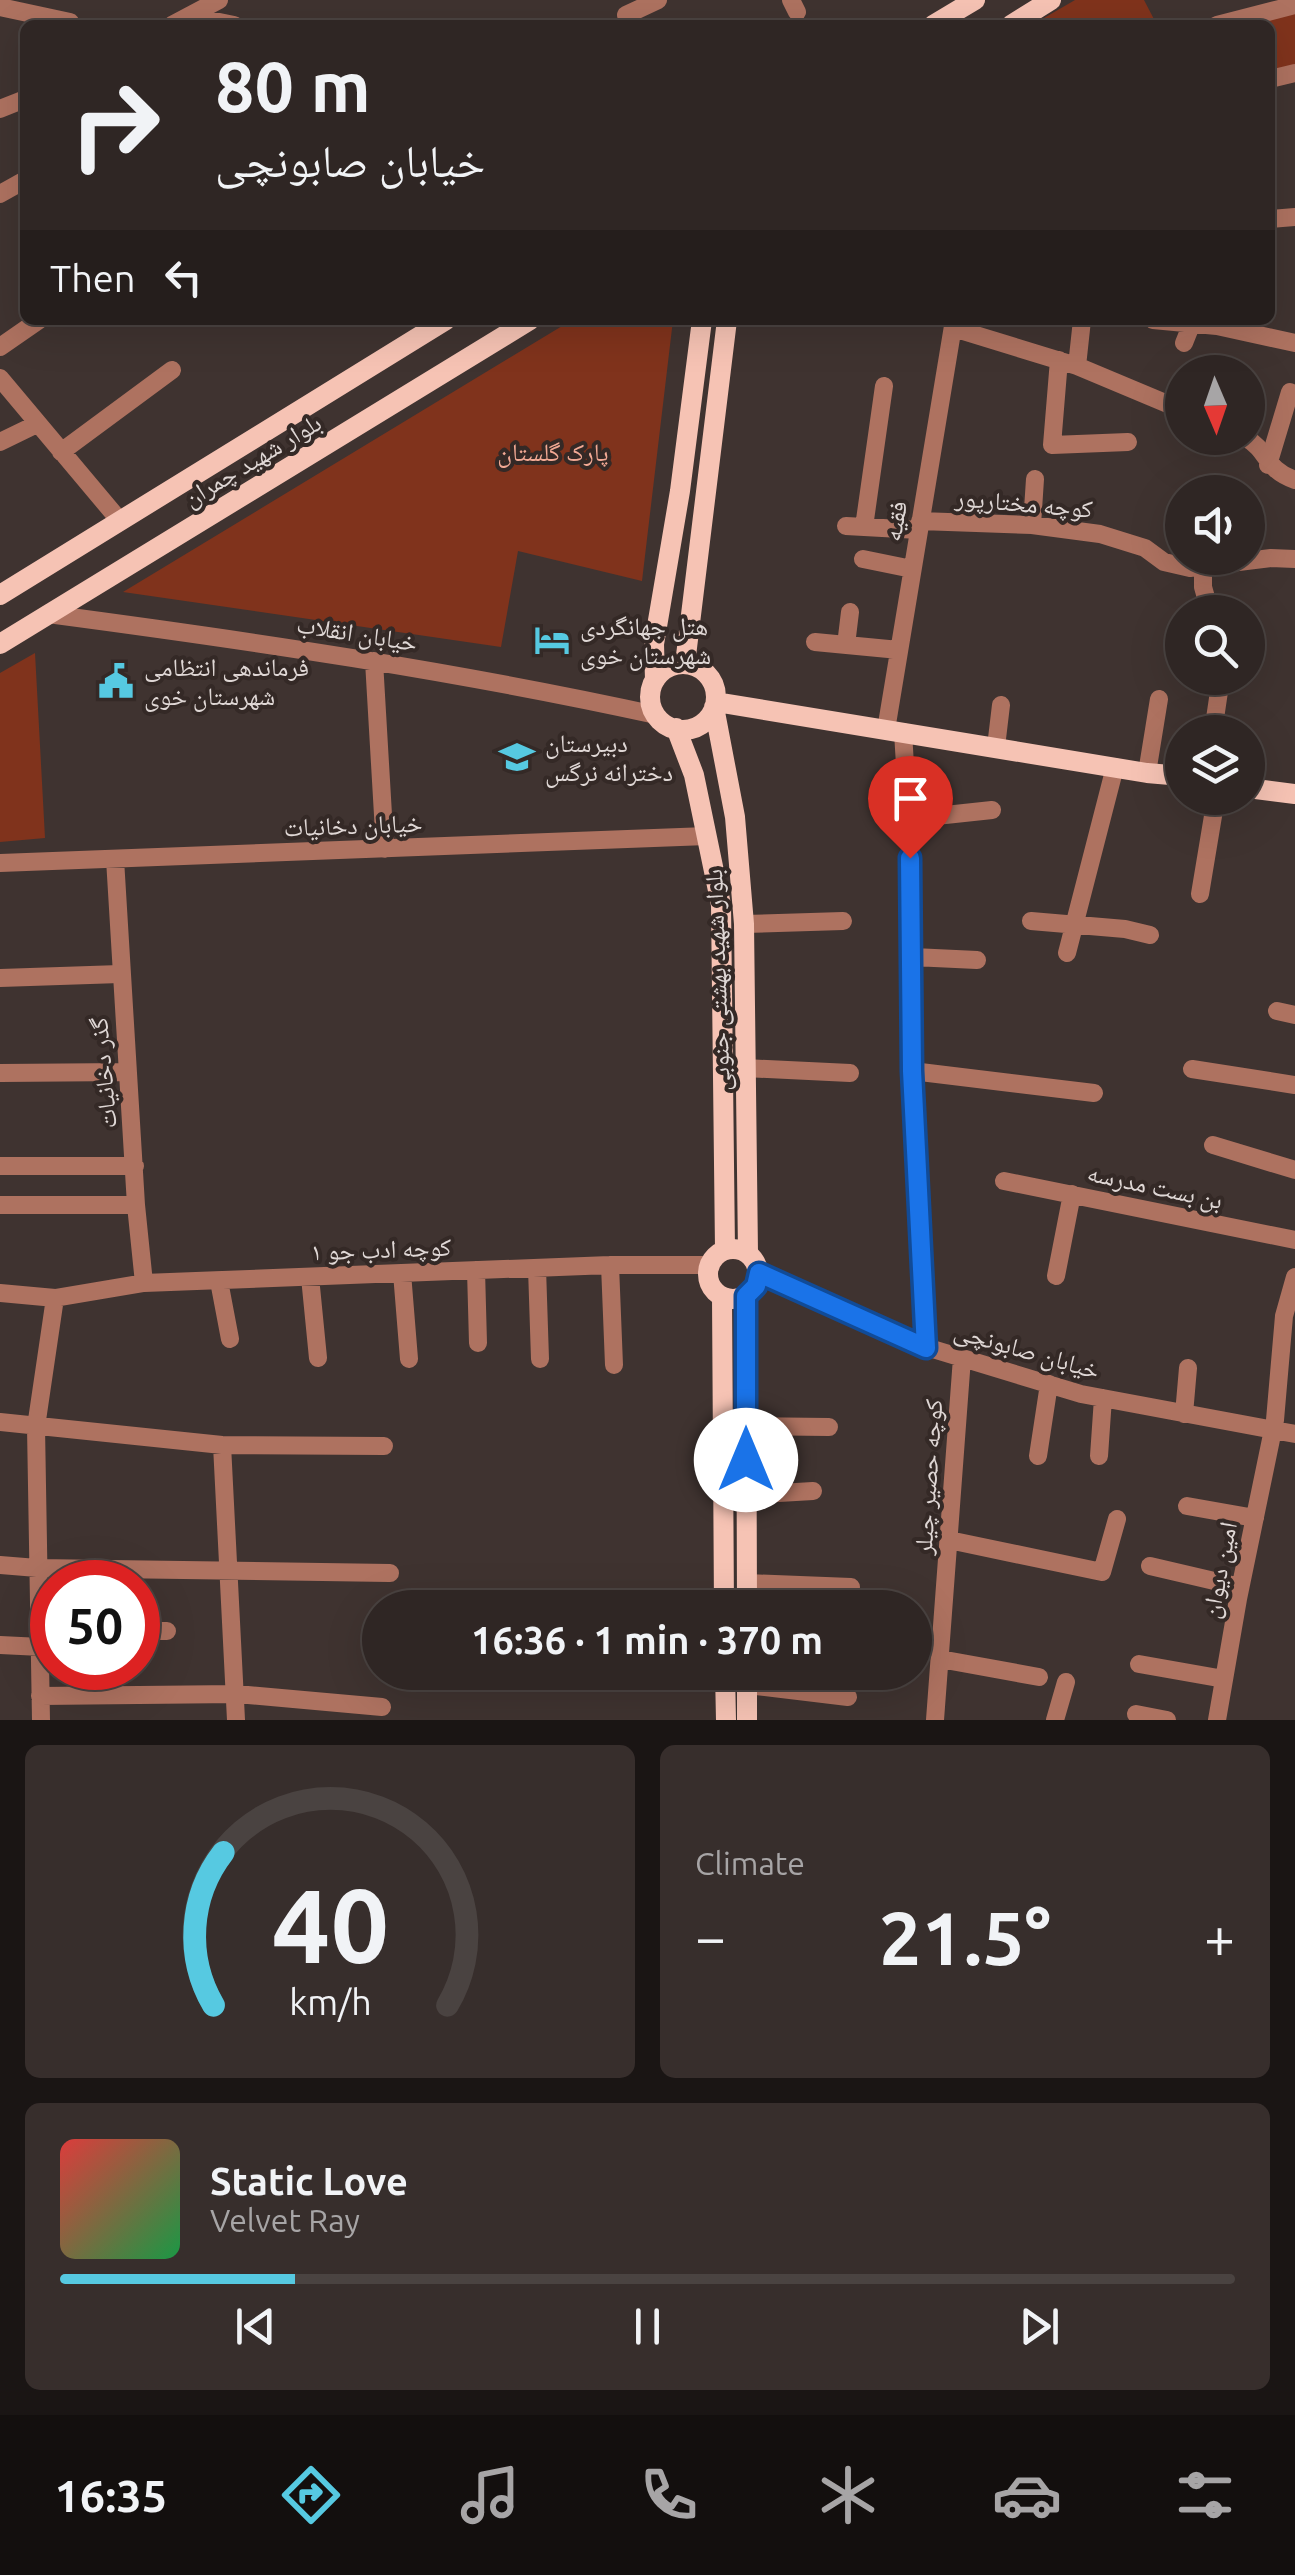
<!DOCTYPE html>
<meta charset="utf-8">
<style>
body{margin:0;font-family:Ubuntu,"Noto Naskh Arabic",sans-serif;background:#372e2c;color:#f1f3f6;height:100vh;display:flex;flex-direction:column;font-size:38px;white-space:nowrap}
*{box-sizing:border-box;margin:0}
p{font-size:32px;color:#a7a5a6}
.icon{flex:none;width:55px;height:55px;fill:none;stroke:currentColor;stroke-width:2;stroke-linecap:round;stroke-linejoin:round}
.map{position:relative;height:1720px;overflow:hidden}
.side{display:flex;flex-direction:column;gap:25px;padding:25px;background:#1a1514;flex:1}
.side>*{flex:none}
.top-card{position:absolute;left:20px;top:20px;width:1255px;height:305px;border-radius:15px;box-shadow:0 10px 40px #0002,0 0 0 2px #4a4341;background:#2f2624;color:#f1f3f6;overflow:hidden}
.needle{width:65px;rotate:178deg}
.tools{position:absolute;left:1165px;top:355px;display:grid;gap:20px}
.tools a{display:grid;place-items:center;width:100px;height:100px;border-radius:50%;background:#2f2624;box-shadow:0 10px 40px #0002,0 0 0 2px #4a4341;font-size:50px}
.speed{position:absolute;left:30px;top:1560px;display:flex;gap:20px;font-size:50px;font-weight:700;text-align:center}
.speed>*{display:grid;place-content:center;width:130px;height:130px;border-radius:50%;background:#2f2624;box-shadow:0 10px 40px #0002,0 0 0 2px #4a4341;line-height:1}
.speed .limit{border:15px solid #d22;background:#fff;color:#111}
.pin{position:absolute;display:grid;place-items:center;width:85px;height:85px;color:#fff;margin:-102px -42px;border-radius:50% 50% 50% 0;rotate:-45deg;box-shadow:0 0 10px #0007}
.pin .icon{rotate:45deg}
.me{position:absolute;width:110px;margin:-55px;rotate:0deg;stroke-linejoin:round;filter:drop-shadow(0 0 8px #0008)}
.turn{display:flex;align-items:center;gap:35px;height:210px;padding:0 30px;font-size:45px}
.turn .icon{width:130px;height:130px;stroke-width:2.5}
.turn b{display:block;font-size:70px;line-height:85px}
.then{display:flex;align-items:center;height:95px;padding:0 30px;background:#0003;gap:20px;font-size:38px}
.big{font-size:75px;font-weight:700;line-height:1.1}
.side .tile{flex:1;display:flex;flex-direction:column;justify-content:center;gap:15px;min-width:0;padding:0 35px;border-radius:15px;background:#372e2c}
.side .dial{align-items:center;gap:0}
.dial svg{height:260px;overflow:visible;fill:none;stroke:#4a4341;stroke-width:7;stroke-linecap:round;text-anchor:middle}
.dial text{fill:#f1f3f6;stroke:none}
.song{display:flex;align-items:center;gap:30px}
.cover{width:120px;height:120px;border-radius:15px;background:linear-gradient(135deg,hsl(0 70% 55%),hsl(140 70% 35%))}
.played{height:10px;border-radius:5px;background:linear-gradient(90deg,#56c9e1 20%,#4a4341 20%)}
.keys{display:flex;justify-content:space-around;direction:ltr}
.heat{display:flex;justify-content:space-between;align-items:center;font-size:55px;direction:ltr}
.side .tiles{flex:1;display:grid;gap:25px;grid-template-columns:1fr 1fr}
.tile:last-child{grid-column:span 2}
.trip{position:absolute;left:362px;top:1590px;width:570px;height:100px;border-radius:50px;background:#2f2624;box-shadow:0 10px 40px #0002,0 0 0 2px #4a4341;font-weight:700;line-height:100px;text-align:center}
.tabs{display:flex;height:160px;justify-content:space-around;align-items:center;background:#130f0e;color:#a7a5a6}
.tabs .icon{width:70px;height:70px}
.tabs .selected{color:#56c9e1}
.tabs b{font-size:45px;color:#f1f3f6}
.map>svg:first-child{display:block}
.green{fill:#80331c}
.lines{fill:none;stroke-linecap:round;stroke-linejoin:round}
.minor{stroke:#ae7260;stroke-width:18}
.major{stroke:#f6c3b4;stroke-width:20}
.route-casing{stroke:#114b97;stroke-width:25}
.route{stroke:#1a73e8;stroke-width:18}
.labels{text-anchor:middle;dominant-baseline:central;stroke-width:8;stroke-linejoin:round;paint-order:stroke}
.park-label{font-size:25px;fill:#f2a994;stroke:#342926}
.street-label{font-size:25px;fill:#dfd7d5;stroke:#342926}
.poi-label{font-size:25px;fill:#dfd7d5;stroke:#342926;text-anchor:start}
</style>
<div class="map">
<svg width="1295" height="1720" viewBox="0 0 1295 1720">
<rect width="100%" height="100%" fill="#3f3330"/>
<!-- green -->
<path class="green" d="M1075,0H1144L1157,25H1032Z
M1295,11V67L1270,73V25H1239Z
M572,320H673L642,581L518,551L501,647L123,592Z
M35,653L45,838L0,842V673Z"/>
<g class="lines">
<!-- minor -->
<path class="minor" d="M791,0L797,12
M0,7L70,22
M626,15L658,0
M190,16L234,25
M172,25L219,0
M1217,25L1295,5
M1270,79L1295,73
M0,109L25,99
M0,194L25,180
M1270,219L1295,217
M1153,320L1217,326L1295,343
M953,328L1077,366L1182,410
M1184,343L1192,323
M0,347L39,320
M1059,360L1052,445L1128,442
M1077,366L1082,320
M0,378L120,521
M1246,438C1269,451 1264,469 1295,480
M0,442L37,424
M61,452L172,370
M1268,465L1290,392
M920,521L1032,525L1100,534L1145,548L1164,562L1190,568L1271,558L1295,559
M1032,525L1035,479
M846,526L919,530
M864,527L884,386
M863,559L912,569
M1203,567V587L1209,608
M48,614C252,641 455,671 656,715
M815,642L899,650
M846,645L850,612
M374,661L385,849
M886,730L954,320
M903,732L913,897L912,1071L926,1347
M1213,732L1221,678
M996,747L1001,705
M1147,773L1159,699
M908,819L992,810
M115,859L136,1205L144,1283
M0,863L707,836
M1200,894L1216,798
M1031,921L1125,929L1150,935
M744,924L843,921
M1067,953L1115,767
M913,957L977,960
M0,978L120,974
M1277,1011L1295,1015
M745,1068L850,1073
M1192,1069L1295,1085
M912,1071L1094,1093
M0,1073L127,1072
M1213,1145L1295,1170
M0,1166H135
M1004,1181L1295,1240
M0,1205H136
M610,1265L614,1365
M537,1268L540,1359
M476,1270L478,1343
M402,1273L409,1359
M759,1273L926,1347L1081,1394L1295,1434
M1056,1276L1072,1194
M310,1277L318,1358
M219,1281L230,1339
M0,1293L55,1298L144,1283L610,1265H709
M1184,1414L1188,1368
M0,1422L222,1445L384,1446
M745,1426L829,1427
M222,1445L236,1720
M1038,1456L1049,1384
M1099,1456L1103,1398
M746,1495L813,1491
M1187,1506L1255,1518
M949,1540L1102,1572L1117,1519
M0,1565L37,1568L390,1573
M1150,1566L1240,1587
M747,1583L851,1587
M138,1631H167
M0,1645L41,1647
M940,1659L1039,1677
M1139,1664L1224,1679
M747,1685L848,1697
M40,1696L237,1694L382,1707
M1136,1714L1167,1720
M41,1720L36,1427L55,1298
M935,1720L962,1358
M1055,1720L1066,1682
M1217,1720L1238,1599L1275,1420L1284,1316L1295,1277"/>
<!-- major -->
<path class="major" d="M933,25L975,0
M1011,25L1051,0
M0,595L446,320
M0,644L530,320
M685,664L727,320
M650 697a33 33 0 1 1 66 0a33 33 0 1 1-66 0Z
M655,680L654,644L680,491L702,320
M716,702L1147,773L1182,776
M714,707L735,817L744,924L748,1253
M676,728L694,775L721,905L725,1249
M1248,788L1295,794
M708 1274a25 25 0 1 1 50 0a25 25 0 1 1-50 0Z
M746,1296L747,1608
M722,1297L724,1608
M725,1672L726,1720
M747,1672V1720"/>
</g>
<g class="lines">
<defs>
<path id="route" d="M746,1460V1296L756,1286L759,1273L926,1348L912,1071L910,858"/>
</defs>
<!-- route casing -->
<use href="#route" class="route-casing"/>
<!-- route -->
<use href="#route" class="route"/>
</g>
<!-- icons -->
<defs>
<symbol id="hotel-bare" viewBox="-9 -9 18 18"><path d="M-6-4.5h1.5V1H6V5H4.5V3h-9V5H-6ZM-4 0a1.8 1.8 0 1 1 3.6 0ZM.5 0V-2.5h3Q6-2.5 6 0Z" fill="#56c9e1" stroke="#342926" stroke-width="2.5" paint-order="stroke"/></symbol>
<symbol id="civic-bare" viewBox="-9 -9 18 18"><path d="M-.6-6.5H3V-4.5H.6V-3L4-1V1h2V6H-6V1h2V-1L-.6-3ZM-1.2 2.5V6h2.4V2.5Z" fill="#56c9e1" stroke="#342926" stroke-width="2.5" paint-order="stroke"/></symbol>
<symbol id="school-bare" viewBox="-9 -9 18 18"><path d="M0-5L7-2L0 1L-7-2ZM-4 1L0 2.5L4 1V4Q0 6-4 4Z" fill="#56c9e1" stroke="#342926" stroke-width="2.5" paint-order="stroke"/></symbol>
</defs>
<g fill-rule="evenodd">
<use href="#hotel-bare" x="527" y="615" width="50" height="50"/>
<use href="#civic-bare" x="91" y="656" width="50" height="50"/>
<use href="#school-bare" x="492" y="732" width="50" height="50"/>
</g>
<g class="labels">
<!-- park labels -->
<g class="park-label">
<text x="553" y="452">پارک گلستان</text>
</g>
<!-- street labels -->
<g class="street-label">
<text transform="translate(252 460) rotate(-31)">بلوار شهید چمران</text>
<text transform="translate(1024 503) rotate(5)">کوچه مختارپور</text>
<text transform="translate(895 521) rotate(-80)">فقیه</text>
<text transform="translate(357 633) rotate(9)">خیابان انقلاب</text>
<text transform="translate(353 825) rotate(-2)">خیابان دخانیات</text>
<text transform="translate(717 980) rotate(-92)">بلوار شهید بهشتی جنوبی</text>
<text transform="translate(103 1073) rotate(-95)">گذر دخانیات</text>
<text transform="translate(1155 1186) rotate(12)">بن بست مدرسه</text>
<text transform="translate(381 1249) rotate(-2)">کوچه ادب جو ۱</text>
<text transform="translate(1027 1350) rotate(16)">خیابان صابونچی</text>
<text transform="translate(928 1477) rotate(-86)">کوچه حصیر چیلر</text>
<text transform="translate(1219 1570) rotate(-79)">امین دیوان</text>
</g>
<!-- poi labels -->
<g class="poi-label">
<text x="580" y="626">هتل جهانگردی<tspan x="580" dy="29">شهرستان خوی</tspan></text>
<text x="144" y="667">فرماندهی انتظامی<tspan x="144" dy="29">شهرستان خوی</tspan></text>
<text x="545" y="743">دبیرستان<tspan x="545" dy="29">دخترانه نرگس</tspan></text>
</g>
</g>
</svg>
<div class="tools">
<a><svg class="needle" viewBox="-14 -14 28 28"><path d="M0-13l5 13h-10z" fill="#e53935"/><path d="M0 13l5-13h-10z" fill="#a7a5a6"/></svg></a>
<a><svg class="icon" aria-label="sound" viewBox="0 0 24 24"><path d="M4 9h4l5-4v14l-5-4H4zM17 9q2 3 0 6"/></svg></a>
<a><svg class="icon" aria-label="search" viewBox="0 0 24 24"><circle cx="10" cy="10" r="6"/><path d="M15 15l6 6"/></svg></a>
<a><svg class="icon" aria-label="layers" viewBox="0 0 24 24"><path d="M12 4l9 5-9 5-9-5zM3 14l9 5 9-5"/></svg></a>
</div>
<div class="speed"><div class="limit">50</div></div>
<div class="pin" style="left:910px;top:858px;background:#d93025"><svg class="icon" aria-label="arrive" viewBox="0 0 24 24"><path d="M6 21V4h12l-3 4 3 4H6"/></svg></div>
<svg class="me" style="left:746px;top:1460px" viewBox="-20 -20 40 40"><circle r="19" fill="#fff"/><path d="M0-13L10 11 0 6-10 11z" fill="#1a73e8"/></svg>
<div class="trip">16:36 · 1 min · 370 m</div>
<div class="top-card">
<div class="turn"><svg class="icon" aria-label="right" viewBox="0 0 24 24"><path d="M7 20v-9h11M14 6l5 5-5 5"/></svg><div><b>80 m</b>خیابان صابونچی</div></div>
<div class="then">Then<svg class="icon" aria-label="left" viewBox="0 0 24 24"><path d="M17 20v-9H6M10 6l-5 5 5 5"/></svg></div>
</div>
</div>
<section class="side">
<div class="tiles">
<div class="tile dial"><svg viewBox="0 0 100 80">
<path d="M14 69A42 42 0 1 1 86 69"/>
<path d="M14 69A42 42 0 0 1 17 22" stroke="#56c9e1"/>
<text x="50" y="56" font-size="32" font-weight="700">40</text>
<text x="50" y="72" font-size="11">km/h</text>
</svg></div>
<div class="tile"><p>Climate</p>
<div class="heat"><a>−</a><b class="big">21.5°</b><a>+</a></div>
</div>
<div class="tile">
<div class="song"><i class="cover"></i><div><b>Static Love</b><p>Velvet Ray</p></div></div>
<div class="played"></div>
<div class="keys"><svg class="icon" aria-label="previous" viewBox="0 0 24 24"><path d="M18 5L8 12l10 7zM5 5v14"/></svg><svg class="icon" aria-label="pause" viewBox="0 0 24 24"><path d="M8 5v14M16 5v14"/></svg><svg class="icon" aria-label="next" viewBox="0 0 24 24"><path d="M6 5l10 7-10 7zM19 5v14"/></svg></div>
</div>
</div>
</section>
<nav class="tabs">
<b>16:35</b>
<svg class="icon selected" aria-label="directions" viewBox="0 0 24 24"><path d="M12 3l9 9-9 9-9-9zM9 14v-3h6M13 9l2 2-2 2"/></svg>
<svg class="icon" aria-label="music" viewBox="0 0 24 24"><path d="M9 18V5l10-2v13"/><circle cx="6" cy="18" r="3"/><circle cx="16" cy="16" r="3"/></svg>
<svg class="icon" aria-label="phone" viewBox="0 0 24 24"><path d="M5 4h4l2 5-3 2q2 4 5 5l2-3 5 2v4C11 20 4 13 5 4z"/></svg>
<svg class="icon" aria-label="climate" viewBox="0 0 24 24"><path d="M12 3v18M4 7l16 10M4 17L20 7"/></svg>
<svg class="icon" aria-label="car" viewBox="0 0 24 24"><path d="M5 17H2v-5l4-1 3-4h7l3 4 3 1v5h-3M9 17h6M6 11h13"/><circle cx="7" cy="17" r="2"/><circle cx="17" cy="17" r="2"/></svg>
<svg class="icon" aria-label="filters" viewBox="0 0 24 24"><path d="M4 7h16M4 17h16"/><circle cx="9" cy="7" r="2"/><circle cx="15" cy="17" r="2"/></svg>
</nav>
